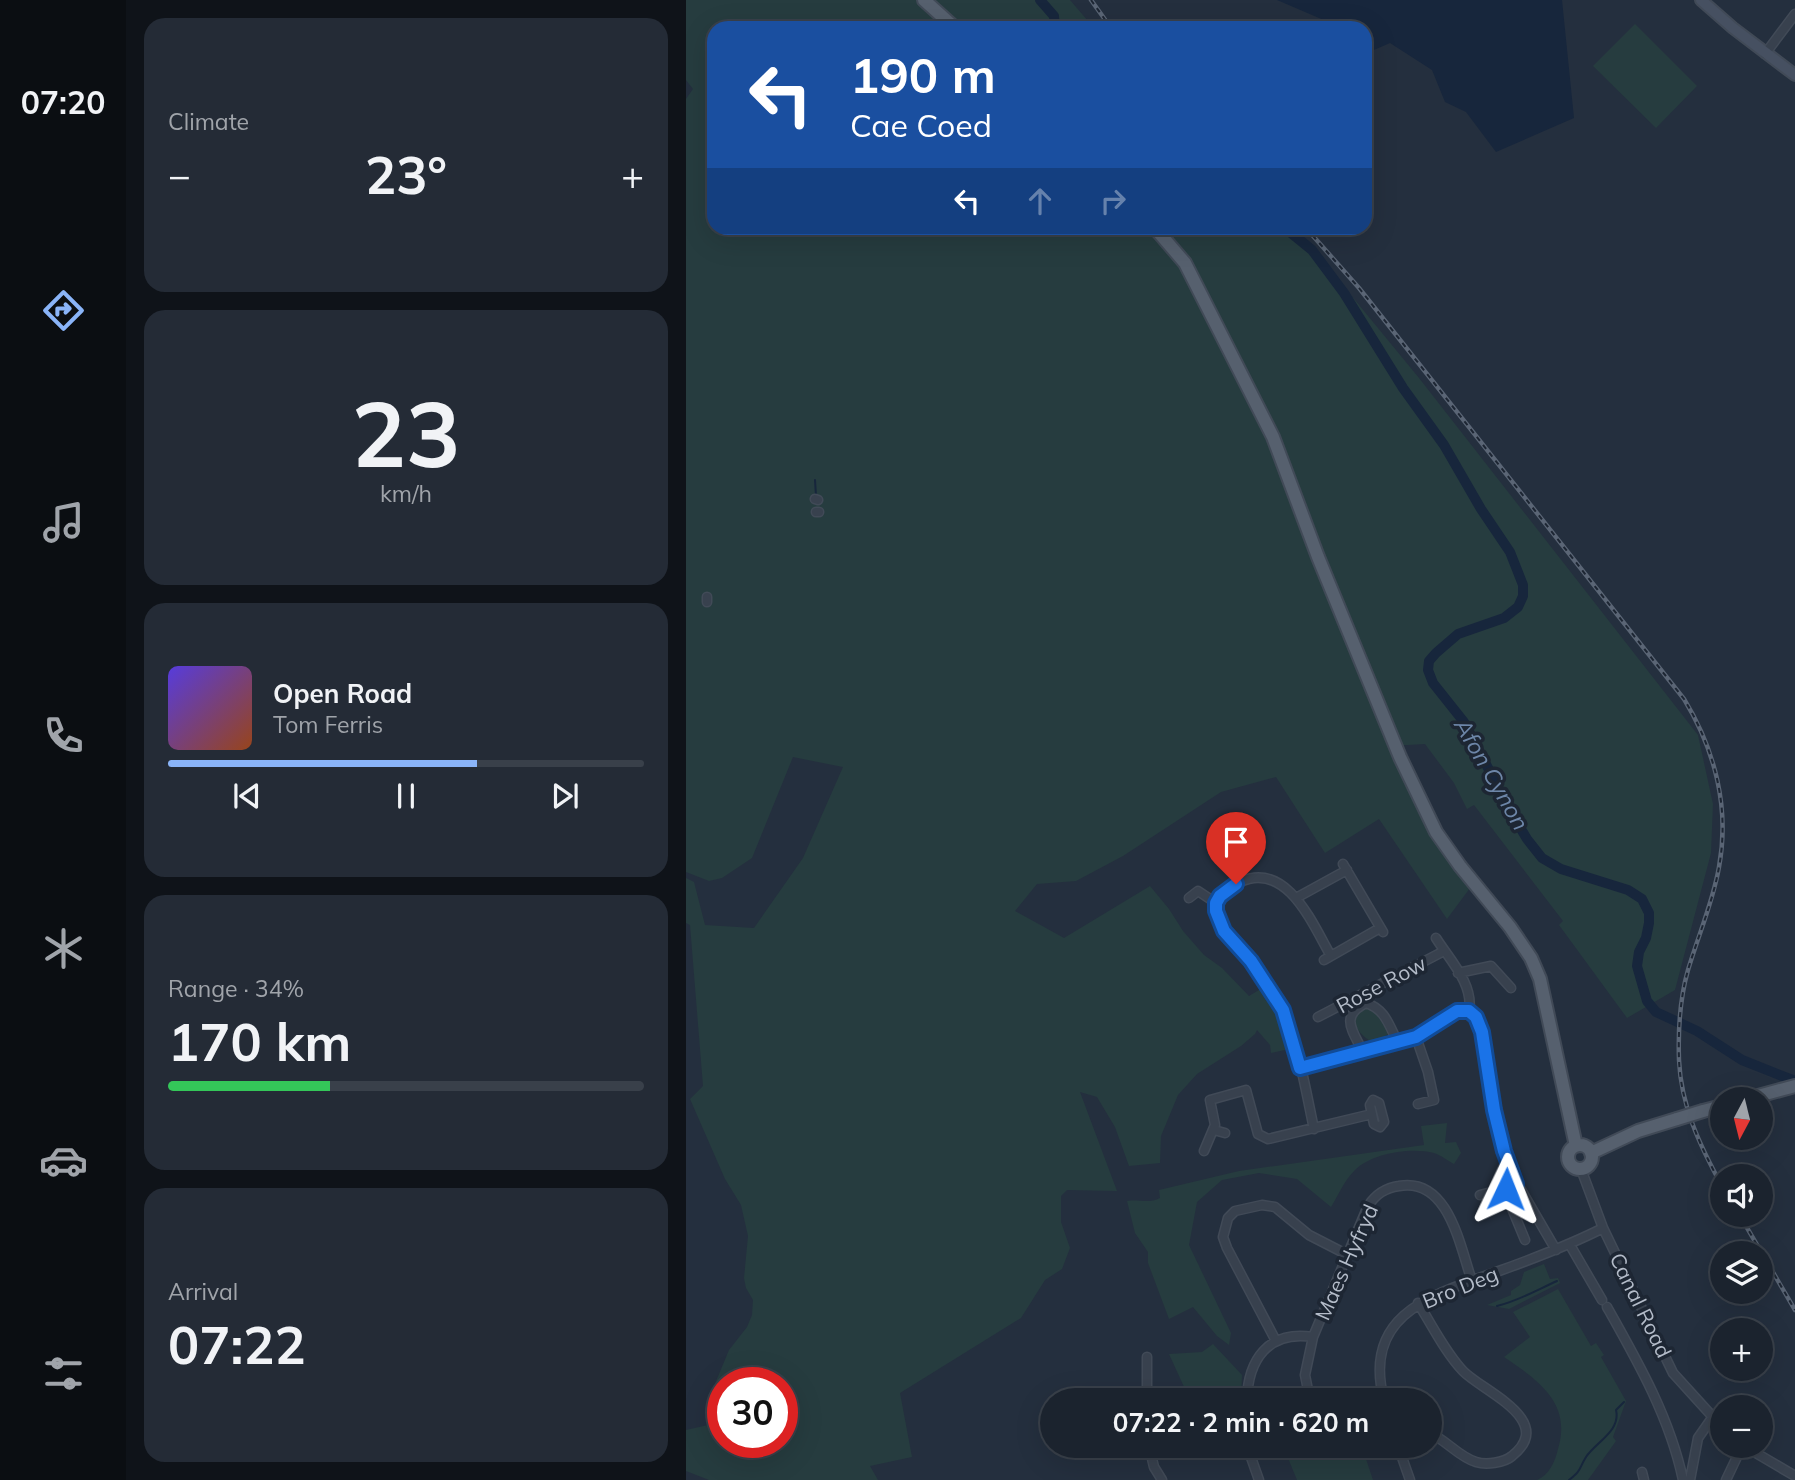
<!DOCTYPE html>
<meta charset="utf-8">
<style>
body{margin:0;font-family:Mulish,sans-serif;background:#242b36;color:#f1f3f6;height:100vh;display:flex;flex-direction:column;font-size:26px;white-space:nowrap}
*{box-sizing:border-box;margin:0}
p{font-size:23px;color:#a0a4aa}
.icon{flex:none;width:38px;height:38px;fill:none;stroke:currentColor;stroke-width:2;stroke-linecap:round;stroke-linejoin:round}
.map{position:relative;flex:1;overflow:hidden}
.sheet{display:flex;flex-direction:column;gap:18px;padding:18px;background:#0f1319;width:560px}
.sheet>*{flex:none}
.banner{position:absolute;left:21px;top:21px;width:665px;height:214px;border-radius:21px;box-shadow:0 7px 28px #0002,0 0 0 2px #39404a;background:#1a4fa0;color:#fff;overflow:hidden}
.needle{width:46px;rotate:187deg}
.controls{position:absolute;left:1024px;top:1087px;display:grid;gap:14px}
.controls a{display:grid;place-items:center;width:63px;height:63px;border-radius:50%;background:#1b232e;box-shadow:0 7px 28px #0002,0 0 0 2px #39404a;font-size:35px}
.speed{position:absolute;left:21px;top:1367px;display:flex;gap:14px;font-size:35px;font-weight:700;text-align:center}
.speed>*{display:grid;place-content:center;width:91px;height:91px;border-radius:50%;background:#1b232e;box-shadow:0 7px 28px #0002,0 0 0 2px #39404a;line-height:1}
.speed .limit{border:10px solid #d22;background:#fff;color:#111}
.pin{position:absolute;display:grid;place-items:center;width:60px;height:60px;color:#fff;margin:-72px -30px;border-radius:50% 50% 50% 0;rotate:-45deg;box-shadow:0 0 7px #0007}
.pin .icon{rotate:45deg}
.me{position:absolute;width:77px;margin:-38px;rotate:2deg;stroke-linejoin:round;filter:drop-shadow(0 0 5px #0008)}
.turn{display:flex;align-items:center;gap:24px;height:147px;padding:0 28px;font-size:32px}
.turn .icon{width:91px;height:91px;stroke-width:2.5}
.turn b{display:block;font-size:49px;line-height:60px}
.lanes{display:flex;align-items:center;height:66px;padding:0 28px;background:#0003;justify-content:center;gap:35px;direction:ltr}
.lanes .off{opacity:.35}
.big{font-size:52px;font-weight:700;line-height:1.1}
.sheet .widget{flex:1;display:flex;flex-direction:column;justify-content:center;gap:10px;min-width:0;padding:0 24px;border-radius:21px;background:#242b36}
.sheet .dial{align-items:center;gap:0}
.dial b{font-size:91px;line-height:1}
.song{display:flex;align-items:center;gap:21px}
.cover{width:84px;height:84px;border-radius:10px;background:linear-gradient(135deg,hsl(250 70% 55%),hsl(20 70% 35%))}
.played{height:7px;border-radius:4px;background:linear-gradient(90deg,#8ab4f8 65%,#39404a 65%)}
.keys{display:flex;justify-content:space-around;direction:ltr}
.heat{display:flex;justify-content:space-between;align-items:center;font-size:38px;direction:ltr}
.charge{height:10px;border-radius:5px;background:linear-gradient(90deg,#34c759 34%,#39404a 0)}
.trip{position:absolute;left:354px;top:1388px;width:402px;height:70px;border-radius:35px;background:#1b232e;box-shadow:0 7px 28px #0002,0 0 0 2px #39404a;font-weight:700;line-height:70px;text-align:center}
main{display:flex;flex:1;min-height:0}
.tab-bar{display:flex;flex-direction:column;width:126px;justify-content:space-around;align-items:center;background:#0b0e12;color:#a0a4aa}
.tab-bar .icon{width:49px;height:49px}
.tab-bar .selected{color:#8ab4f8}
.tab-bar b{font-size:32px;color:#f1f3f6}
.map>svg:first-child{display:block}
.green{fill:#263c3f;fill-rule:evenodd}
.water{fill:#17263c}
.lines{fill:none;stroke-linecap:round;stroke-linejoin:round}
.stream{stroke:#17263c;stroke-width:2}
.river{stroke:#17263c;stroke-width:10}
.minor-casing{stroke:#414a57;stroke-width:11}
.secondary-casing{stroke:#414a57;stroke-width:14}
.primary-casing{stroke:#414a57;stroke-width:16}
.minor{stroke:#38414e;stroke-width:8}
.secondary{stroke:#465061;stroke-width:10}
.primary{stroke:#56606e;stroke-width:12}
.rail-casing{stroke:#5a6575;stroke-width:4.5}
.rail{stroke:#1d2633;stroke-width:2;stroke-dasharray:5;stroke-linecap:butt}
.primary-bridge-casing{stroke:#414a57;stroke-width:16;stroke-linecap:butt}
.primary-bridge{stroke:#56606e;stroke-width:12}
.route-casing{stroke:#114b97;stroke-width:18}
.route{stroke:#1a73e8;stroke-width:12}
.labels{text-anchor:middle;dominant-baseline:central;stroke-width:7;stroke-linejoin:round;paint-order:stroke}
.street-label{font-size:21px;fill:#b4bcc9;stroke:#1d2633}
.water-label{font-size:23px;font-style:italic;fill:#6d86a8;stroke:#1d2633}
</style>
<main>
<nav class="tab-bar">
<b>07:20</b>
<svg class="icon selected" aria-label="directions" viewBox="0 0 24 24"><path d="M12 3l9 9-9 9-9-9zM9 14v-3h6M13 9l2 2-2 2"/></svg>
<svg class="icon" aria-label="music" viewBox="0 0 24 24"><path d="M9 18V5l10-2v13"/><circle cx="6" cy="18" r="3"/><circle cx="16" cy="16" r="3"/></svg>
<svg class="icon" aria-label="phone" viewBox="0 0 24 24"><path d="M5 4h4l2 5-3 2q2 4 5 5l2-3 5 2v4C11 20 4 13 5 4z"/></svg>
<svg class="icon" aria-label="climate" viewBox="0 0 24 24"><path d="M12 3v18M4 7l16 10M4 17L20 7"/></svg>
<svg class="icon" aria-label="car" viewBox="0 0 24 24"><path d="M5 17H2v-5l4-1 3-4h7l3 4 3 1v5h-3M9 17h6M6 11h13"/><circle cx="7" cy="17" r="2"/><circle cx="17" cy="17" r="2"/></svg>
<svg class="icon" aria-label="filters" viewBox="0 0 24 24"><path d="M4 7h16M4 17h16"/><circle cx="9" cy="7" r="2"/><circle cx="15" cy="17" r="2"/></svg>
</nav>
<section class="sheet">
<div class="widget"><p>Climate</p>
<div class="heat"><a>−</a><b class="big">23°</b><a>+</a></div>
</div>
<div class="widget dial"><b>23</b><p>km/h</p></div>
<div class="widget">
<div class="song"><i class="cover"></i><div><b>Open Road</b><p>Tom Ferris</p></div></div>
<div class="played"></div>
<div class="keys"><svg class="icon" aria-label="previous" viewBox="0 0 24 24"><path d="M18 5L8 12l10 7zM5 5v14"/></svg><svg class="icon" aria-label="pause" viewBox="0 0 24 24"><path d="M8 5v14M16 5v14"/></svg><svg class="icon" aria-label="next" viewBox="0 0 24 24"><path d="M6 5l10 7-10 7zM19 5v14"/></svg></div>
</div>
<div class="widget"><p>Range · 34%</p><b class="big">170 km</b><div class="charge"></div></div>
<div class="widget"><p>Arrival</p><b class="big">07:22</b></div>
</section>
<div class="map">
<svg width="1109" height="1480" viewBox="0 0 1109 1480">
<rect width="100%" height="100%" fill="#242f3e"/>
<!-- green -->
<path class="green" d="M0,0H384L408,28H28V228H606L627,249L733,378L1012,735L1027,804L1025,853L989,990L941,1018L873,925L877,921L788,805L781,809L768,783L739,744L705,746L748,836L784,888L761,919L693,819L639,853L590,777L535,792L437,856L390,881L351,884L329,911L378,938L464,886L483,909L497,931L518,955L536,968L563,996L578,987L593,1012L602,1046L599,1050L585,1053L584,1045L571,1030L569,1034L555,1046L511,1074L492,1095L475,1136L474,1163L443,1166L429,1127L411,1097L394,1092L431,1191L381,1190L375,1196V1222L384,1248L376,1269L359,1280L335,1318L214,1393L226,1457L184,1466L192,1480H23L0,1471V1430L22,1425L28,1386L43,1350L61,1327L66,1315L67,1300L60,1288L58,1278L62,1236L55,1205L39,1179L4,1099L17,1086L4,925L0,923V878L8,882L19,925L68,928L117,858L157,767L107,757L66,858L36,878L23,881L0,872V99L7,89L0,80ZM37,1382H96V1442H37Z
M949,24L1011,86L970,128L907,66Z
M681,1007L693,1012L702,1034L690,1043C672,1038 657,1013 681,1007Z
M761,1123L759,1143L770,1142L775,1153L768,1164C762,1161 755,1155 748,1153C725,1147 686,1153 669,1170C658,1181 653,1194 645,1207L611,1179L573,1173L536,1180L511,1202L503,1245L545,1333L543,1345L531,1336L507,1307L483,1319L462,1263V1252L449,1233L441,1201C453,1199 463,1204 474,1198L473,1190L553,1171L738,1145L735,1126Z
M858,1264L864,1279L872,1278L874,1283L823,1309L801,1305L825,1295V1291L834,1285L838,1272Z
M872,1289L905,1346L910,1343L918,1355L915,1357L940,1401L927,1437L930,1441L902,1480H851C863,1475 869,1462 872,1449C886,1403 852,1380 818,1357L844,1337L827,1312Z
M527,1344L556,1375L555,1400H504L483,1354L516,1352Z
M597,1446H627L655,1457L679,1456L687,1480H611Z"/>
<!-- water -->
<path class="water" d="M591,0H876L888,118L810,152L780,112L759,102L746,70L704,43L681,53L679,52V28H651L647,24Z"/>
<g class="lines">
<!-- stream -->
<path class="stream" d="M129,480L130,496
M811,1306C832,1301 851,1290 871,1281
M883,1480C896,1470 892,1470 900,1457C910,1442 935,1431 930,1410L938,1402"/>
<!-- river -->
<path class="river" d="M354,0L368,16L369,28
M599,228L626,250L658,293L717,388L758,445L795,509L824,552L837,585V596L832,607L818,618L772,634L750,653L743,661L742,670L747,683L778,722L826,814L841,839L856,858L875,869L942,890L956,899L963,913V923L960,938L953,952L951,966L961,1001L970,1012L1011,1031L1056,1060L1109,1081"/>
<defs>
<path id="minor" d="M1079,54L1109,14
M129,499L132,500
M130,512H133
M21,597V602
M657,864L697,932
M503,898L512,891L530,903
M610,898L661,870
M750,938C763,959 788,984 783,1011L790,1017L796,1033L808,1110L824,1171L870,1250
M638,960L694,928
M772,973L805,966L825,988
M632,1017L758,951
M730,1037L742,1072L748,1100L732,1104
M677,1052C667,1031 653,1016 680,1003C699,1009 703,1025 711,1041
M614,1068L730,1037L771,1011H783
M687,1100L693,1103L698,1122L694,1127L688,1124L684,1105Z
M628,1129C620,1092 612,1041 595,1007C587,991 576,976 565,962C550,942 532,929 530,903C536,893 544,887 554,882C601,860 627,925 645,956
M528,1130L539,1133
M518,1151L529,1125L524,1100L560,1090L572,1134L582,1139L686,1114
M895,1169L917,1228L987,1373L1036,1427
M820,1189V1194L839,1240
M794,1195L825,1187
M884,1245L916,1300
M732,1303C746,1325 759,1352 777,1371C796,1391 871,1420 826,1456C818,1463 800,1465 790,1462C773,1457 760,1440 744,1433
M921,1307C952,1362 984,1418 997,1480
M590,1341L541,1248L537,1237L542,1218L549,1211L576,1205L589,1207L623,1235L662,1255
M461,1357V1400
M561,1400C562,1360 582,1330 627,1337
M624,1400L619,1375L627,1337L682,1206C690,1194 699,1188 713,1186C763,1177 774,1247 786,1281
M698,1400C675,1312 750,1294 813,1271C849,1258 884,1245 917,1228
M463,1446L468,1467L476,1480
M561,1446L573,1480
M712,1446L724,1480
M1058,1446L1109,1476
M956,1472L958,1480
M1004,1480L1012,1438L1026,1418
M1040,1480L1050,1459"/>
<path id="secondary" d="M1015,0L1047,28L1109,75"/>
<path id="primary" d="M238,0L269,28
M469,228L499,263L587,437L632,557L714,757L750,832L774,866L824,927L845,958L854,979L890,1146
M1061,1099L1109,1086
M1017,1111L1036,1106
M882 1157a12 12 0 1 1 24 0a12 12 0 1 1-24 0Z
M905,1153L952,1131L991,1119"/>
</defs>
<!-- minor casing -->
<use href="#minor" class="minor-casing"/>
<!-- secondary casing -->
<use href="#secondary" class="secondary-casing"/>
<!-- primary casing -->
<use href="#primary" class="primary-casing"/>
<!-- minor -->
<use href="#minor" class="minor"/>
<!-- secondary -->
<use href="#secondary" class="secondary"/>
<!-- primary -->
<use href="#primary" class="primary"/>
<defs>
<path id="rail" d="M405,0L425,28
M620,228L673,288L998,699C1029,750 1044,808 1033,867C1027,902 1012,936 1002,970C994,998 992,1031 993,1060C995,1106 1014,1146 1036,1186
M1053,1214L1109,1310"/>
</defs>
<!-- rail casing -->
<use href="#rail" class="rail-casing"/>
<!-- rail -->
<use href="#rail" class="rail"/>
<defs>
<path id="primary-bridge" d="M991,1119L1017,1111"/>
</defs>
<!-- primary-bridge casing -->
<use href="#primary-bridge" class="primary-bridge-casing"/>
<!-- primary-bridge -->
<use href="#primary-bridge" class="primary-bridge"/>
</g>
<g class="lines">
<defs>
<path id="route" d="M550,884L534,896L530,903V911L538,931L565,961L597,1010L614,1068L730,1037L771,1011H783L790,1017L796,1032L808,1110L818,1151L830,1184L820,1189"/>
</defs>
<!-- route casing -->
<use href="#route" class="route-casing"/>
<!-- route -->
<use href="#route" class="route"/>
</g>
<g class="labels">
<!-- street labels -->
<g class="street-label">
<text transform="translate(695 984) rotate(-28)">Rose Row</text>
<text transform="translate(660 1262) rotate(-66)">Maes Hyfryd</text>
<text transform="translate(774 1287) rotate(-22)">Bro Deg</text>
<text transform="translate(955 1305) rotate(64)">Canal Road</text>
</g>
<!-- water labels -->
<g class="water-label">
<text transform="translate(806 774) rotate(60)">Afon Cynon</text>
</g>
</g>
</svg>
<div class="controls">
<a><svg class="needle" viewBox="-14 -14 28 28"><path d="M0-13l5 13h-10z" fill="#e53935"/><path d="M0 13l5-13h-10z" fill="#a0a4aa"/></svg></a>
<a><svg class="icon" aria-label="sound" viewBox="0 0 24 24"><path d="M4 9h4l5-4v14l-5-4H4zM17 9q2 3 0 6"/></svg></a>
<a><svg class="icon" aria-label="layers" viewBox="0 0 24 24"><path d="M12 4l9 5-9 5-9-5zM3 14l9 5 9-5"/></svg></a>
<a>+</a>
<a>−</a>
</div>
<div class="speed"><div class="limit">30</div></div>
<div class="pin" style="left:550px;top:884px;background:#d93025"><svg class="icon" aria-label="arrive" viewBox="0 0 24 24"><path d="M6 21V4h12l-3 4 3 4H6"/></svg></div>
<svg class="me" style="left:820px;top:1189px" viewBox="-20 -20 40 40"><path d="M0-17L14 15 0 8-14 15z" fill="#1a73e8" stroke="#fff" stroke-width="4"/></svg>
<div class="trip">07:22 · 2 min · 620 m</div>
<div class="banner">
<div class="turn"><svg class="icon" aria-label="left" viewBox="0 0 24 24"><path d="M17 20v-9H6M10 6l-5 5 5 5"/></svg><div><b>190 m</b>Cae Coed</div></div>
<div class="lanes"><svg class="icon" aria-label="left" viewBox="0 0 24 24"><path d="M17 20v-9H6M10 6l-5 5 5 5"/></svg><svg class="icon off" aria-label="ahead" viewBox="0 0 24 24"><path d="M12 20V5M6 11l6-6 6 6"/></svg><svg class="icon off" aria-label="right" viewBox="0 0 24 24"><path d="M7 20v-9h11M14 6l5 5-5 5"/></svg></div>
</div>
</div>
</main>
